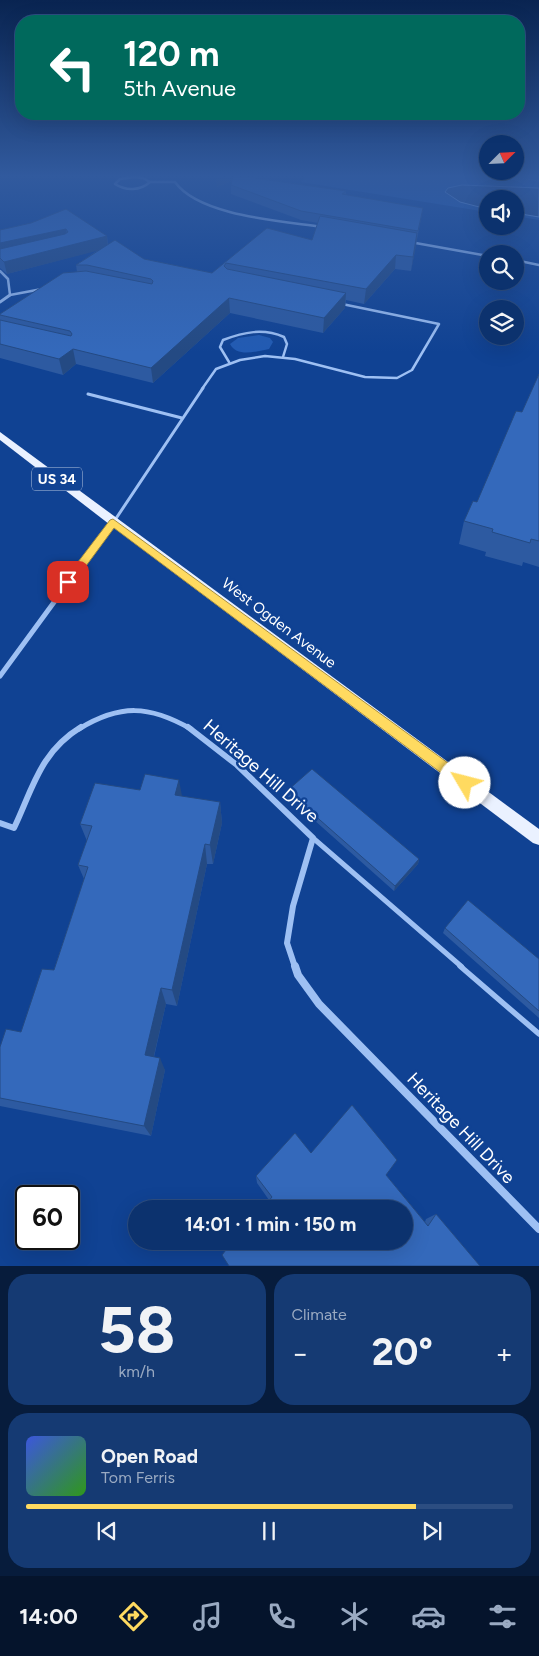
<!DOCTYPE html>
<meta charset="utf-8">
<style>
body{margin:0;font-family:Figtree,sans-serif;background:#153a73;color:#f1f3f6;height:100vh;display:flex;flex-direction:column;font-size:19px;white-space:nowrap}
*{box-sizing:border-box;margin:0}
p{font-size:16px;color:#9aaac2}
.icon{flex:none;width:28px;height:28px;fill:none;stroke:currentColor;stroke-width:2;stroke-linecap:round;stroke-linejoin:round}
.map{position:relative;height:1266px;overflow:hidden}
.panel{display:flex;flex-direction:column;gap:8px;padding:8px;background:#071c3c;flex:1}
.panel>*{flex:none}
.top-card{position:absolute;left:15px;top:15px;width:510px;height:105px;border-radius:20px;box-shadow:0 5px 20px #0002,0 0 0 1px #2c4d81;background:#00695c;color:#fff;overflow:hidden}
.needle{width:32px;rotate:66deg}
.controls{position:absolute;left:479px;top:135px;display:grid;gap:10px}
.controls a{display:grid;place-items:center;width:45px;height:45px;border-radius:50%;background:#0c326e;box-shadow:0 5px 20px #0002,0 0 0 1px #2c4d81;font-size:25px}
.speed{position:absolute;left:15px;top:1185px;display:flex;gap:10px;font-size:25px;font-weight:700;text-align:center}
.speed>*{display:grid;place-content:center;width:65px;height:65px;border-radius:50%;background:#0c326e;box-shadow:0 5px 20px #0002,0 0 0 1px #2c4d81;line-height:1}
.speed .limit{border:2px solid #111;border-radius:8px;background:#fff;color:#111}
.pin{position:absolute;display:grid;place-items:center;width:42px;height:42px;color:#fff;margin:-21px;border-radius:10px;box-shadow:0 2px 8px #0006}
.me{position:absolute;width:55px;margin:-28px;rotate:307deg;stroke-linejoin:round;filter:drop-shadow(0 0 4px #0008)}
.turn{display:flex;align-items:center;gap:18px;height:105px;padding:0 25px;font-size:22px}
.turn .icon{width:65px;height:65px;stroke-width:2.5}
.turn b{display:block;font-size:35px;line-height:42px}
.big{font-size:38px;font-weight:700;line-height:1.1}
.panel .card{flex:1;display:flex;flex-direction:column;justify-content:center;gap:8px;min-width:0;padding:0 18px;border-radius:20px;background:#153a73}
.panel .dial{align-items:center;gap:0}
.dial b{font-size:65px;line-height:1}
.song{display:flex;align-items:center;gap:15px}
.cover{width:60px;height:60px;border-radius:8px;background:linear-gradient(135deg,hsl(230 70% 55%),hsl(110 70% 35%))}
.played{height:5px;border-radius:2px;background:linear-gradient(90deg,#ffda60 80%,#2c4d81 80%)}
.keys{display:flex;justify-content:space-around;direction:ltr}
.heat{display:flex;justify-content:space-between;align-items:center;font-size:28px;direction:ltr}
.panel .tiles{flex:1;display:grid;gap:8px;grid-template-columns:1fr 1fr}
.card:last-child{grid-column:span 2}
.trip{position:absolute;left:128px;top:1200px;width:285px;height:50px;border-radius:25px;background:#0c326e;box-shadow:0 5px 20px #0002,0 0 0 1px #2c4d81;font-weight:700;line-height:50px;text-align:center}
.tabs{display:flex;height:80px;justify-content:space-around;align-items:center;background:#05142c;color:#9aaac2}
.tabs .icon{width:35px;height:35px}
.tabs .selected{color:#ffda60}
.tabs b{font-size:22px;color:#f1f3f6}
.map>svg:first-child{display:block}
.green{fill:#225bb3}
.water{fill:#244985;stroke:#8fbaf7}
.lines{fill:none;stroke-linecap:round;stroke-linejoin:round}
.path{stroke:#9ec0f3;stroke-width:1;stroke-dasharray:1 2;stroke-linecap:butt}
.lane-far3{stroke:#9ec0f3;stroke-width:2.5}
.lane-far2{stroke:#9ec0f3;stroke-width:3}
.lane-far1{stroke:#9ec0f3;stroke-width:5}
.lane{stroke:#9ec0f3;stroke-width:5.5}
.street-far5{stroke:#9ec0f3;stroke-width:2.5}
.street-far4{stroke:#9ec0f3;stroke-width:3}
.street-far3{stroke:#9ec0f3;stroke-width:4}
.street-far2{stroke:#9ec0f3;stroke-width:5}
.street-far1{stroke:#9ec0f3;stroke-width:6}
.street{stroke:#9ec0f3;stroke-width:8}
.primary{fill:#eaf1ff;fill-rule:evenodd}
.wall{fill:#2d5aa1}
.shaded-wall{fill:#244a83}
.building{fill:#3469bb;stroke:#244a83}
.route{fill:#ffda60;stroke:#a68e3e}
.labels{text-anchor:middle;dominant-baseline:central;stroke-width:5;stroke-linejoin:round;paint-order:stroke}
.shield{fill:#104293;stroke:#b7c6df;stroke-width:1}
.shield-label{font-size:14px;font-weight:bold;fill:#fff}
.street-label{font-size:15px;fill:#fff;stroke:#104293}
.near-street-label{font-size:18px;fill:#fff;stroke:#104293}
</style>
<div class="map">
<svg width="539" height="1266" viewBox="0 0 539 1266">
<rect width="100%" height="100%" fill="#104293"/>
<!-- green -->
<path class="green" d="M307,175H539V220L515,216V199H488L487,212L301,182Z
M259,335L270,338L273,342L269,349C257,351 237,358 230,344L238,338Z"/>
<!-- water -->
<path class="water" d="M462,185L539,188V217L515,213V199H488L487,209L460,202L445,192L448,188Z"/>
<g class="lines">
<!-- path -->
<path class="path" d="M499,175L539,181"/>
<!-- lane-far3 -->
<path class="lane-far3" d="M0,271L8,279L10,295L42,289
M229,362L220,347L223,340C244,332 263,328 284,337L287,344L283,357
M202,389L216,369L240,360L265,356L295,359L365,377L397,378L412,370L439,324L342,304"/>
<!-- lane-far2 -->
<path class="lane-far2" d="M88,394L182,418
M115,520L203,388"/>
<!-- lane-far1 -->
<path class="lane-far1" d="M313,838L462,967"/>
<!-- lane -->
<path class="lane" d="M460,966L539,1034"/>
<!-- street-far5 -->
<path class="street-far5" d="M134,177L143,178L150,182C140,191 126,191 115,184L120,179Z
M150,182H175
M175,182C199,216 282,221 322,227
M410,242L488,256
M515,260L539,265"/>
<!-- street-far4 -->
<path class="street-far4" d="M0,302L10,295"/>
<!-- street-far3 -->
<path class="street-far3" d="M100,540L113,522"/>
<!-- street-far2 -->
<path class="street-far2" d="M0,676L101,538
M79,729C120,704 149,705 191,729"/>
<!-- street-far1 -->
<path class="street-far1" d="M188,727L237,765L313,838L293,906L287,943L295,967
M0,823L14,828C33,788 40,752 81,727"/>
<!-- street -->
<path class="street" d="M295,966L298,975L319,1004L539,1229"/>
<!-- primary -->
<path class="primary" d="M0,432L539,829V845L533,843L109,524L0,440Z"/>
</g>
<!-- wall -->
<path class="wall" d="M216,175H247L243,176L346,191V195L423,208L411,271L395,269L364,304L346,300L345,308L323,333L230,313L153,383L76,364L63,375L0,358V314L77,272L76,265L98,250L7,274L0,268V230L31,223L107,236L108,244L144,259L212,273L267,228L312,240L318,223L301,220L231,194V185L232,181L217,187Z
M539,374V567L523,562L522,566L485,556L486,552L459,544L464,521L477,502L522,412Z
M287,791L419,859L418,864L394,891L287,796Z
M182,797L220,802L222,823L213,864H207L177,1006L166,1004L154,1057L165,1070L151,1136L0,1106V1047L21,1032L54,970L84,879L78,865L87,841L80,824Z
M445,928L539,959V1018L443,933Z
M311,1153L386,1175L425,1222L426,1219L436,1214L480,1266L269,1200L257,1183L256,1176Z"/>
<!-- shaded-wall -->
<path class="shaded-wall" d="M224,175H247L217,187L216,178Z
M66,229L68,240L0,256V243Z
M417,233L416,246L411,271L413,257Z
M107,236L108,248L7,274L4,262Z
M396,255L395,269L364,304L366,289Z
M346,293L345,308L323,333L324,318Z
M229,298L230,313L153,383L151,368Z
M73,349L76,364L63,375L59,359Z
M179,780L183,801L175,795Z
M220,802L222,823L213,864L210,845Z
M205,844L207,864L177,1006L172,990Z
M419,859L418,864L394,891L395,886Z
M161,988L166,1004L151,1068L145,1055Z
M160,1058L165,1070L151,1136L144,1126Z"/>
<!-- building -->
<path class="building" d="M216,175H224L216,178Z
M233,175L346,191L342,194L423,208L418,231L301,211L231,185Z
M66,209L107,236L4,262L0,258V249L65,234L68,232L66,229L0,243V230L31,223Z
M320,216L417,233L413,257L396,255L366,289L226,263L224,266L227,269L346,293L324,318L229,298L151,368L73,349L59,359L0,344V320L71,336L72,334L70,331L0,315V314L63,273L86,271L152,284L153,281L151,279L87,265H76L115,240L144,259L212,273L267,228L312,240Z
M539,374V541L531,539L530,543L492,532L493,529L464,521L473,501L477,502L516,411L522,412Z
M312,769L419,859L395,886L287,791Z
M145,774L179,780L175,795L220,802L210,845L205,844L172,990L161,988L145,1055L160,1058L144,1126L0,1098V1047L6,1029L21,1032L42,969L54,970L88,867L78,865L92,826L80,824L95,783L140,790Z
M468,900L539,959V1011L445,928Z
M352,1105L397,1160L386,1175L428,1226L436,1214L480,1266H229L222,1255L233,1241H404V1209H262L272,1197L256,1176L295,1133L311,1153Z"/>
<!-- sky -->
<linearGradient id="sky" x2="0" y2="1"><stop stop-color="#092451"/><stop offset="0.5" stop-color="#315a9e"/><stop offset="1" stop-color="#315a9e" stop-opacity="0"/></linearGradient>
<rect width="539" height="352" fill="url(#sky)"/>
<!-- route -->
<path class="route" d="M113,519L470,779L472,783L470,787L465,789L460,787L114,528L72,585H65L63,582L65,579L110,520Z"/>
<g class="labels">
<!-- shield labels -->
<rect class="shield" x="32" y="467.5" width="50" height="23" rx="4"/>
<g class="shield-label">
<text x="57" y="479">US 34</text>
</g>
<!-- street labels -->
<g class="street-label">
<text transform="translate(279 623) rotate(37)">West Ogden Avenue</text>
</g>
<!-- near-street labels -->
<g class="near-street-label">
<text transform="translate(261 771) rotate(41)">Heritage Hill Drive</text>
<text transform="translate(461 1128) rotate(46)">Heritage Hill Drive</text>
</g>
</g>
</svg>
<div class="controls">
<a><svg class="needle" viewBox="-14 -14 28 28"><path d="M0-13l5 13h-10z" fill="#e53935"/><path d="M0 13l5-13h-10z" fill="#9aaac2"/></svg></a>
<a><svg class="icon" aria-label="sound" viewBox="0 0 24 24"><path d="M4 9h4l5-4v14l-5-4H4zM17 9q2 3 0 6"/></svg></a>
<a><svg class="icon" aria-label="search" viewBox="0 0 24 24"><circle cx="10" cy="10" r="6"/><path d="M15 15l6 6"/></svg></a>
<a><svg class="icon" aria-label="layers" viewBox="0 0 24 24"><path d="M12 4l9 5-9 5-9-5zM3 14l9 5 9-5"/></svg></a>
</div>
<div class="speed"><div class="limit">60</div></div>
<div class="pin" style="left:68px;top:582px;background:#d93025"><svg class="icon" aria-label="arrive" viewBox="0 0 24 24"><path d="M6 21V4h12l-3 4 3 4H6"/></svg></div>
<svg class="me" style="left:465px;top:783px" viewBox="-20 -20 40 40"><circle r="19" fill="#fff"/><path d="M0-13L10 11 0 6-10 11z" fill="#ffda60"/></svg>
<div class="trip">14:01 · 1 min · 150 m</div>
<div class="top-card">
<div class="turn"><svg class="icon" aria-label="left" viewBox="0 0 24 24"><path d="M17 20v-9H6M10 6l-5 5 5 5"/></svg><div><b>120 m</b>5th Avenue</div></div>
</div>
</div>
<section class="panel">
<div class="tiles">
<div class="card dial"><b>58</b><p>km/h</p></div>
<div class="card"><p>Climate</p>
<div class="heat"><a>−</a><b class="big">20°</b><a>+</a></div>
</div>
<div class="card">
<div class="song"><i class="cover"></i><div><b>Open Road</b><p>Tom Ferris</p></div></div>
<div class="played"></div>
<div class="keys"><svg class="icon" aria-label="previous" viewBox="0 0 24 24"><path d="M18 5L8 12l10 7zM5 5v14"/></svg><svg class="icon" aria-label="pause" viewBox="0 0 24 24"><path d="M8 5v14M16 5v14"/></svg><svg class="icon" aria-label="next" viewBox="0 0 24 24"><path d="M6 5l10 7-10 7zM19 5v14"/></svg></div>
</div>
</div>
</section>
<nav class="tabs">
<b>14:00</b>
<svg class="icon selected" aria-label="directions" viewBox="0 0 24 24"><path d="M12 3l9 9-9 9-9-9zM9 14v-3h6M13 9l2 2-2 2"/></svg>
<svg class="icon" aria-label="music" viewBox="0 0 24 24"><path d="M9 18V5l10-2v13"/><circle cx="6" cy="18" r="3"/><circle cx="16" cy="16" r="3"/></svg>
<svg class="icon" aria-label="phone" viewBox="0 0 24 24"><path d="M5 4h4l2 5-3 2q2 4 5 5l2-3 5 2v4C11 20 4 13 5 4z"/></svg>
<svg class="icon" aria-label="climate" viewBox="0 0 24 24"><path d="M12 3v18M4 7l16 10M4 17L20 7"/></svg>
<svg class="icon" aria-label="car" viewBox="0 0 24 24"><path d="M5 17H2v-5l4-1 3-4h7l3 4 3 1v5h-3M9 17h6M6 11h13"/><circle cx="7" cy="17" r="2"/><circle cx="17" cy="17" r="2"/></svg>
<svg class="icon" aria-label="filters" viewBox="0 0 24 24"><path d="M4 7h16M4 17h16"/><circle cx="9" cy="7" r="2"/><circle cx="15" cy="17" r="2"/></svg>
</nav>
